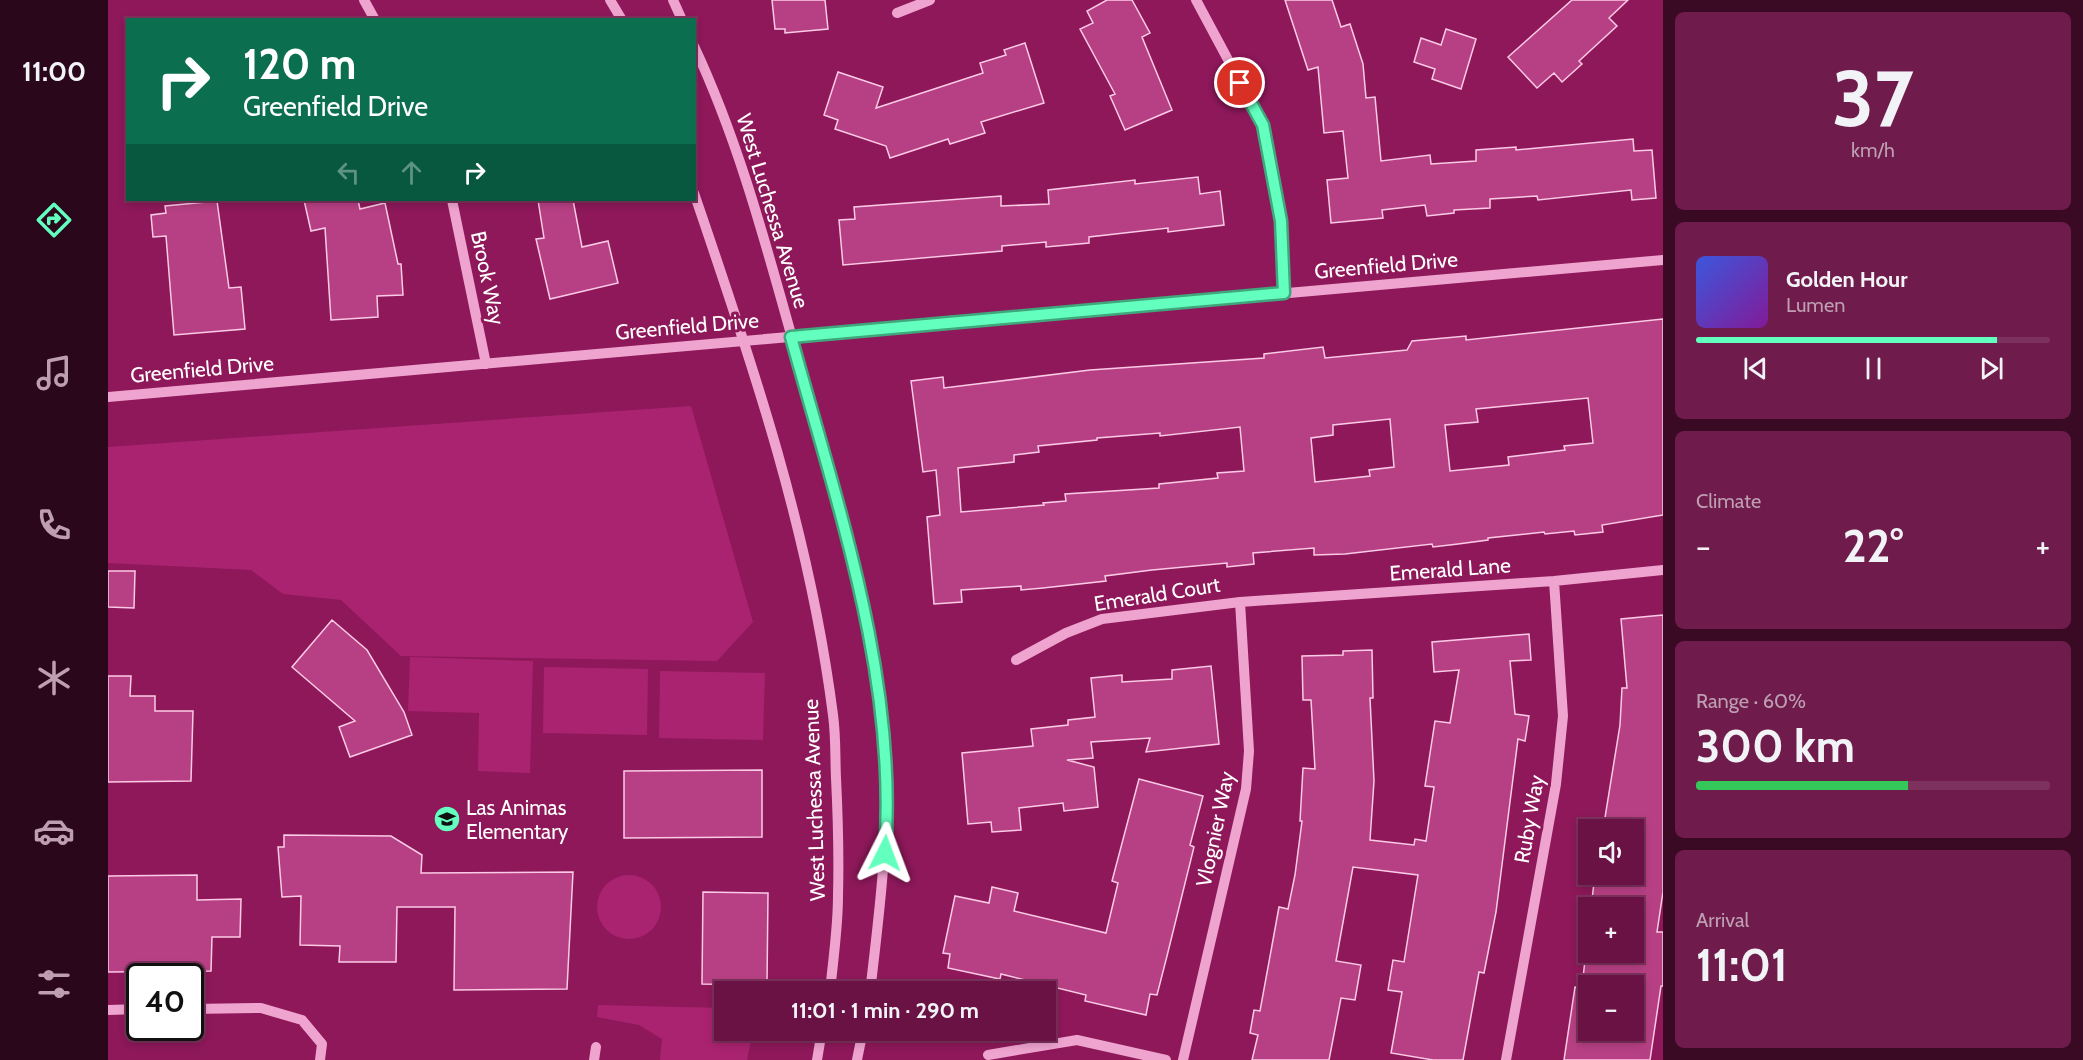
<!DOCTYPE html>
<meta charset="utf-8">
<style>
body{margin:0;font-family:Cabin,sans-serif;background:#6f1b4b;color:#f1f3f6;height:100vh;display:flex;flex-direction:column;font-size:22px;white-space:nowrap}
*{box-sizing:border-box;margin:0}
p{font-size:20px;color:#be9eb2}
.icon{flex:none;width:33px;height:33px;fill:none;stroke:currentColor;stroke-width:2;stroke-linecap:round;stroke-linejoin:round}
.map{position:relative;flex:1;overflow:hidden}
.drawer{display:flex;flex-direction:column;gap:12px;padding:12px;background:#3a0a25;width:420px}
.drawer>*{flex:none}
.guide{position:absolute;left:18px;top:18px;width:570px;height:183px;border-radius:0px;box-shadow:0 3px 9px #0003,0 0 0 2px #7d325d;background:#0b6e4f;color:#fff;overflow:hidden}
.tools{position:absolute;left:1470px;top:819px;display:grid;gap:12px}
.tools a{display:grid;place-items:center;width:66px;height:66px;border-radius:0px;background:#6a1244;box-shadow:0 3px 9px #0003,0 0 0 2px #7d325d;font-size:30px}
.speed{position:absolute;left:18px;top:963px;display:flex;gap:12px;font-size:30px;font-weight:700;text-align:center}
.speed>*{display:grid;place-content:center;width:78px;height:78px;border-radius:50%;background:#6a1244;box-shadow:0 3px 9px #0003,0 0 0 2px #7d325d;line-height:1}
.speed .limit{border:3px solid #111;border-radius:9px;background:#fff;color:#111}
.pin{position:absolute;display:grid;place-items:center;width:51px;height:51px;color:#fff;margin:-26px;border:3px solid #fff;border-radius:50%;box-shadow:0 2px 6px #0007}
.me{position:absolute;width:66px;margin:-33px;rotate:3deg;stroke-linejoin:round;filter:drop-shadow(0 0 4px #0008)}
.turn{display:flex;align-items:center;gap:21px;height:126px;padding:0 18px;font-size:27px}
.turn .icon{width:78px;height:78px;stroke-width:2.5}
.turn b{display:block;font-size:42px;line-height:51px}
.lanes{display:flex;align-items:center;height:57px;padding:0 18px;background:#0003;justify-content:center;gap:30px;direction:ltr}
.lanes .off{opacity:.35}
.big{font-size:45px;font-weight:700;line-height:1.1}
.drawer .card{flex:1;display:flex;flex-direction:column;justify-content:center;gap:9px;min-width:0;padding:0 21px;border-radius:9px;background:#6f1b4b}
.drawer .dial{align-items:center;gap:0}
.dial b{font-size:78px;line-height:1}
.song{display:flex;align-items:center;gap:18px}
.cover{width:72px;height:72px;border-radius:9px;background:linear-gradient(135deg,hsl(230 70% 55%),hsl(290 70% 35%))}
.played{height:6px;border-radius:3px;background:linear-gradient(90deg,#62ffbe 85%,#7d325d 85%)}
.keys{display:flex;justify-content:space-around;direction:ltr}
.heat{display:flex;justify-content:space-between;align-items:center;font-size:33px;direction:ltr}
.charge{height:9px;border-radius:4px;background:linear-gradient(90deg,#34c759 60%,#7d325d 0)}
.trip{position:absolute;left:606px;top:981px;width:342px;height:60px;border-radius:0px;background:#6a1244;box-shadow:0 3px 9px #0003,0 0 0 2px #7d325d;font-weight:700;line-height:60px;text-align:center}
main{display:flex;flex:1;min-height:0}
.tabs{display:flex;flex-direction:column;width:108px;justify-content:space-around;align-items:center;background:#2a071b;color:#be9eb2}
.tabs .icon{width:42px;height:42px}
.tabs .current{color:#62ffbe}
.tabs b{font-size:27px;color:#f1f3f6}
.map>svg:first-child{display:block}
.green{fill:#aa2370}
.building{fill:#b74084;stroke:#fbcae6;stroke-width:1.5;fill-rule:evenodd}
.lines{fill:none;stroke-linecap:round;stroke-linejoin:round}
.minor{stroke:#efa4cf;stroke-width:10}
.route-casing{stroke:#40a67c;stroke-width:15}
.route{stroke:#62ffbe;stroke-width:10}
.labels{text-anchor:middle;dominant-baseline:central;stroke-width:6;stroke-linejoin:round;paint-order:stroke}
.street-label{font-size:21px;fill:#fff;stroke:#8e185a}
.poi-label{font-size:21px;fill:#fff;stroke:#8e185a;text-anchor:start}
</style>
<main>
<nav class="tabs">
<b>11:00</b>
<svg class="icon current" aria-label="directions" viewBox="0 0 24 24"><path d="M12 3l9 9-9 9-9-9zM9 14v-3h6M13 9l2 2-2 2"/></svg>
<svg class="icon" aria-label="music" viewBox="0 0 24 24"><path d="M9 18V5l10-2v13"/><circle cx="6" cy="18" r="3"/><circle cx="16" cy="16" r="3"/></svg>
<svg class="icon" aria-label="phone" viewBox="0 0 24 24"><path d="M5 4h4l2 5-3 2q2 4 5 5l2-3 5 2v4C11 20 4 13 5 4z"/></svg>
<svg class="icon" aria-label="climate" viewBox="0 0 24 24"><path d="M12 3v18M4 7l16 10M4 17L20 7"/></svg>
<svg class="icon" aria-label="car" viewBox="0 0 24 24"><path d="M5 17H2v-5l4-1 3-4h7l3 4 3 1v5h-3M9 17h6M6 11h13"/><circle cx="7" cy="17" r="2"/><circle cx="17" cy="17" r="2"/></svg>
<svg class="icon" aria-label="filters" viewBox="0 0 24 24"><path d="M4 7h16M4 17h16"/><circle cx="9" cy="7" r="2"/><circle cx="15" cy="17" r="2"/></svg>
</nav>
<div class="map">
<svg width="1555" height="1060" viewBox="0 0 1555 1060">
<rect width="100%" height="100%" fill="#8e185a"/>
<!-- green -->
<path class="green" d="M583,406L645,622L609,661L293,656L233,600L175,594L143,570L0,563V447Z
M302,657L425,661L422,773L370,771L371,713L300,711Z
M436,667L540,669L539,735L435,733Z
M552,671L657,673L655,740L551,738Z
M489 907a32 32 0 1 1 64 0a32 32 0 1 1-64 0Z
M490,1005L616,1008V1030L645,1031L639,1060H552L554,1039L531,1025L489,1017Z"/>
<!-- building -->
<path class="building" d="M664,0H717L720,29L677,33V29H667Z
M999,0H1024L1042,33L1034,37L1064,110L1017,130L1002,96L1007,94L972,29L985,23L979,11Z
M1177,0H1224L1233,27L1242,24L1255,64L1258,98L1267,97L1273,161L1322,155L1323,164L1368,161V150L1408,147V150L1525,139L1526,151L1544,150L1548,198L1524,200L1523,190L1430,200L1429,196L1382,199V208L1346,210V213L1319,216L1317,205L1274,210L1275,218L1223,223L1219,180L1240,178L1235,131L1216,133L1210,67L1200,70Z
M1464,0H1520L1501,18L1509,26L1471,61L1474,64L1454,82L1446,73L1429,88L1400,57Z
M1338,29L1368,39L1353,89L1324,79L1327,69L1306,62L1313,38L1333,45Z
M917,43L936,103L873,122L877,133L842,144L840,139L782,158L778,146L727,129L730,120L716,115L730,72L775,87L768,108L875,73L872,63L898,55L896,50Z
M1090,177L1092,194L1112,191L1116,225L1060,232V228L981,237V243L938,247V242L894,246V251L735,265L731,220L747,219L746,207L893,196V206L941,204L940,190L1027,180V184Z
M196,200H250L252,209L277,203L290,264H293L295,295L269,296L270,317L223,320L217,228L203,231Z
M430,200H465L474,247L500,241L510,283L442,299L428,239L436,238Z
M109,201L121,288L133,287L137,329L66,335L58,236L45,237L43,215L58,213L57,206Z
M1555,319V515L1494,525L1495,532L1467,535L1466,531L1437,534L1436,532L1380,538V540L1350,544L1325,547L1324,544L1237,554L1206,555V548L1145,553L1146,564L1119,567V563L1044,570L997,576L998,581L935,588L913,590V586L853,590L854,602L826,604L819,517L832,515L828,470L815,472L803,381L835,377L836,388L982,370L1156,358V354L1215,347L1217,358L1299,350L1304,341L1358,336V340ZM1480,398L1485,443L1456,446L1457,450L1400,457L1401,465L1342,471L1337,425L1370,422L1368,409ZM1282,419L1286,467L1261,470L1262,476L1207,482L1203,438L1225,435V425ZM1132,427L1136,471L1109,473L1110,478L1051,484V488L957,494L958,501L935,503L936,505L853,512L850,468L906,462V455L931,452L930,446L989,440V438L1052,433V436Z
M0,571H27L26,608L0,607Z
M1555,615V892L1549,932H1555V986H1553L1542,1060H1456L1467,987L1480,988V1030H1526V986H1474L1478,952H1526V908H1483L1487,874H1526V830H1495L1512,725L1514,688H1519L1513,619Z
M224,620L259,650L296,712L304,735L242,757L231,727L247,721L184,667Z
M1421,634L1423,660L1402,661L1407,714L1421,716L1417,741L1410,739L1388,912L1376,973L1371,972L1355,1060H1325L1283,1053L1294,992L1280,990L1285,960L1296,962L1310,875L1245,867L1228,961L1253,965L1247,1000L1233,998L1221,1060H1144L1150,1035L1142,1033L1146,1010L1152,1011L1171,907L1180,909L1187,875L1194,821H1192L1195,768L1207,769L1203,700H1195L1194,656L1235,655V651L1264,650L1265,698H1262L1266,781L1262,840L1306,845L1307,839L1318,841L1326,787L1317,786L1327,721L1342,723L1351,670L1326,672L1324,642Z
M1103,666L1111,744L1038,752L1042,738L983,742L985,758L959,760L986,767L990,807L956,811L955,803L911,808L913,830L884,832L883,822L860,824L854,753L925,746L923,729L960,725V720L987,717L983,678L1014,675V682L1064,679V670Z
M0,676H23L22,696H47V711H85L83,781L0,782Z
M654,770V837L516,838V771Z
M1031,779L1095,796L1082,845L1086,847L1059,956L1049,995L1042,994L1038,1015L977,1001L978,995L893,974L892,979L840,968L842,954L835,953L847,896L881,903L884,887L910,893L906,911L998,933L1010,883L1004,881Z
M176,835L283,836L314,855L313,873L465,872L459,989L346,990L347,907H289L288,962H231L232,946L192,945L193,896L174,897L170,847H176Z
M89,875V900L133,899L132,937H104L103,971L0,972V876Z
M595,892L660,893L659,985L594,984Z"/>
<g class="lines">
<!-- minor -->
<path class="minor" d="M256,0L267,20
M502,0L514,20
M565,0L574,20
M1088,0L1155,125L1173,221L1176,293
M789,13L822,0
M586,46C632,144 659,249 688,352C722,476 768,615 777,743C782,827 772,909 762,992
M586,193C645,365 702,534 725,715C728,736 727,757 728,778C730,818 731,857 730,896C730,928 725,960 722,992
M344,200L378,364
M0,397L1555,260
M908,660L958,633L994,619L1132,602L1446,581L1555,570
M82,1009L153,1008L194,1020L214,1044L212,1060
M0,1010L32,1009
M880,1055L969,1040L1058,1060
M486,1060L488,1047
M709,1060L714,1030
M749,1060L755,1030
M1075,1060L1138,789L1141,751L1132,602
M1398,1060L1448,784L1455,716L1446,581"/>
</g>
<g class="lines">
<defs>
<path id="route" d="M777,853C790,677 729,505 683,337L1176,293L1173,221L1155,125L1132,83"/>
</defs>
<!-- route casing -->
<use href="#route" class="route-casing"/>
<!-- route -->
<use href="#route" class="route"/>
</g>
<!-- icons -->
<defs>
<symbol id="school-disc" viewBox="-11 -11 22 22"><circle r="9.5" fill="#62ffbe" stroke="#8e185a"/><path d="M0-5L7-2L0 1L-7-2ZM-4 1L0 2.5L4 1V4Q0 6-4 4Z" fill="#111"/></symbol>
</defs>
<g fill-rule="evenodd">
<use href="#school-disc" x="324" y="804" width="30" height="30"/>
</g>
<g class="labels">
<!-- street labels -->
<g class="street-label">
<text transform="translate(665 211) rotate(73)">West Luchessa Avenue</text>
<text transform="translate(1278 265) rotate(-5)">Greenfield Drive</text>
<text transform="translate(380 278) rotate(78)">Brook Way</text>
<text transform="translate(579 326) rotate(-5)">Greenfield Drive</text>
<text transform="translate(94 369) rotate(-5)">Greenfield Drive</text>
<text transform="translate(1342 569) rotate(-4)">Emerald Lane</text>
<text transform="translate(1049 594) rotate(-9)">Emerald Court</text>
<text transform="translate(706 800) rotate(-92)">West Luchessa Avenue</text>
<text transform="translate(1421 819) rotate(-80)">Ruby Way</text>
<text transform="translate(1107 829) rotate(-78)">Vlognier Way</text>
</g>
<!-- poi labels -->
<g class="poi-label">
<text x="358" y="807">Las Animas<tspan x="358" dy="24">Elementary</tspan></text>
</g>
</g>
</svg>
<div class="tools">
<a><svg class="icon" aria-label="sound" viewBox="0 0 24 24"><path d="M4 9h4l5-4v14l-5-4H4zM17 9q2 3 0 6"/></svg></a>
<a>+</a>
<a>−</a>
</div>
<div class="speed"><div class="limit">40</div></div>
<div class="pin" style="left:1132px;top:83px;background:#d93025"><svg class="icon" aria-label="arrive" viewBox="0 0 24 24"><path d="M6 21V4h12l-3 4 3 4H6"/></svg></div>
<svg class="me" style="left:777px;top:853px" viewBox="-20 -20 40 40"><path d="M0-17L14 15 0 8-14 15z" fill="#62ffbe" stroke="#fff" stroke-width="4"/></svg>
<div class="trip">11:01 · 1 min · 290 m</div>
<div class="guide">
<div class="turn"><svg class="icon" aria-label="right" viewBox="0 0 24 24"><path d="M7 20v-9h11M14 6l5 5-5 5"/></svg><div><b>120 m</b>Greenfield Drive</div></div>
<div class="lanes"><svg class="icon off" aria-label="left" viewBox="0 0 24 24"><path d="M17 20v-9H6M10 6l-5 5 5 5"/></svg><svg class="icon off" aria-label="ahead" viewBox="0 0 24 24"><path d="M12 20V5M6 11l6-6 6 6"/></svg><svg class="icon" aria-label="right" viewBox="0 0 24 24"><path d="M7 20v-9h11M14 6l5 5-5 5"/></svg></div>
</div>
</div>
<section class="drawer">
<div class="card dial"><b>37</b><p>km/h</p></div>
<div class="card">
<div class="song"><i class="cover"></i><div><b>Golden Hour</b><p>Lumen</p></div></div>
<div class="played"></div>
<div class="keys"><svg class="icon" aria-label="previous" viewBox="0 0 24 24"><path d="M18 5L8 12l10 7zM5 5v14"/></svg><svg class="icon" aria-label="pause" viewBox="0 0 24 24"><path d="M8 5v14M16 5v14"/></svg><svg class="icon" aria-label="next" viewBox="0 0 24 24"><path d="M6 5l10 7-10 7zM19 5v14"/></svg></div>
</div>
<div class="card"><p>Climate</p>
<div class="heat"><a>−</a><b class="big">22°</b><a>+</a></div>
</div>
<div class="card"><p>Range · 60%</p><b class="big">300 km</b><div class="charge"></div></div>
<div class="card"><p>Arrival</p><b class="big">11:01</b></div>
</section>
</main>
